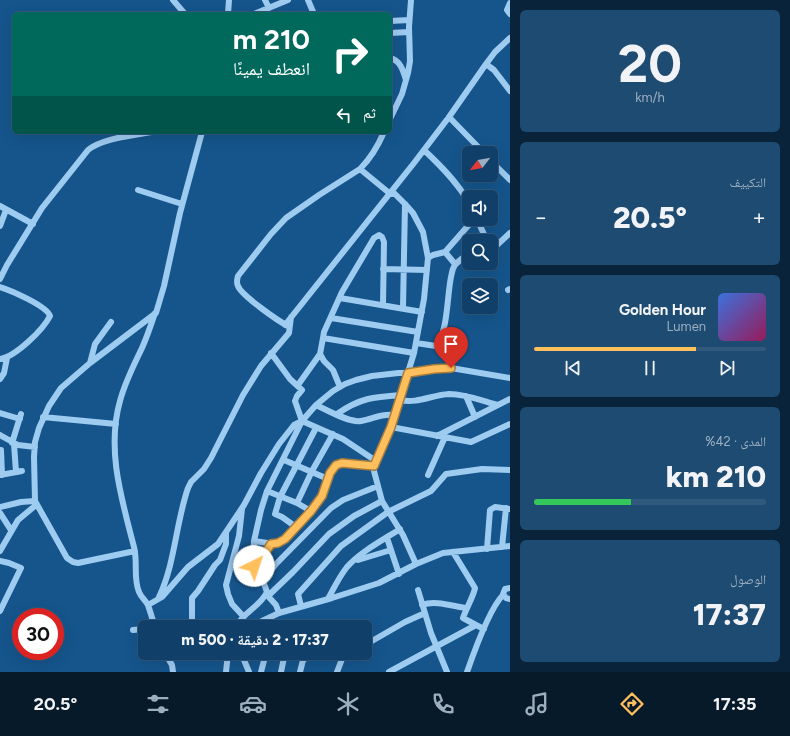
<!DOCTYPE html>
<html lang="ar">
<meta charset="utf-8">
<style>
body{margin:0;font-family:Figtree,"Noto Naskh Arabic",sans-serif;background:#1e4b71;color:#f1f3f6;direction:rtl;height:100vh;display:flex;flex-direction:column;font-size:15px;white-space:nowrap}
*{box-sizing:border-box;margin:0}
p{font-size:13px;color:#9cafc0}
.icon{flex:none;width:22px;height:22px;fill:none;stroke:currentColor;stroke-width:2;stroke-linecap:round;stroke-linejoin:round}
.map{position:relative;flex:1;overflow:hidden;direction:ltr}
.details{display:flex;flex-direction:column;gap:10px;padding:10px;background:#09233a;width:280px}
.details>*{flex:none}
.hud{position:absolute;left:12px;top:12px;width:380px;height:122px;border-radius:6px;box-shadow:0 4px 16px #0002,0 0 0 1px #30597d;direction:rtl;background:#00695c;color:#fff;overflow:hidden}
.needle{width:26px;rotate:239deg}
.buttons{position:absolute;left:462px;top:146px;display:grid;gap:8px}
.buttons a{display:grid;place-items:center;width:36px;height:36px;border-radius:6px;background:#104069;box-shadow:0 4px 16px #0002,0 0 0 1px #30597d;font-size:20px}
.speed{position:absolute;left:12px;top:608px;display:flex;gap:8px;font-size:20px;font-weight:700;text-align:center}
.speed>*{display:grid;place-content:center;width:52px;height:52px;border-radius:50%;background:#104069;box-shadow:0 4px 16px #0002,0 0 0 1px #30597d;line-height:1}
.speed .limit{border:6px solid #d22;background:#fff;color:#111}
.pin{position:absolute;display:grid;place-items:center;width:34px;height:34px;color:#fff;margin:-41px -17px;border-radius:50% 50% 50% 0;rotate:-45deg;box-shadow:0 0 4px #0007}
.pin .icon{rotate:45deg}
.me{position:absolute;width:44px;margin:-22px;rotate:41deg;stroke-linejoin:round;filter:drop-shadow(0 0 3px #0008)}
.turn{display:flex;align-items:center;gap:14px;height:84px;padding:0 16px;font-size:18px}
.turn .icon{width:52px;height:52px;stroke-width:2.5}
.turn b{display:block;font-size:28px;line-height:34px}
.then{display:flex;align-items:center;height:38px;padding:0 16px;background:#0003;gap:8px;font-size:15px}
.big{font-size:30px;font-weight:800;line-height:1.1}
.details .widget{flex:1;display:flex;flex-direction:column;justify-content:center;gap:6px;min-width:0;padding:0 14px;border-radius:6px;background:#1e4b71}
.details .dial{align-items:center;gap:0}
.dial b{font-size:52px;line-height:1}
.song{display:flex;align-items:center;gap:12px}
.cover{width:48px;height:48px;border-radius:6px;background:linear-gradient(135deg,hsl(220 70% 55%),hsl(330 70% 35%))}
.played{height:4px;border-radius:2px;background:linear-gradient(90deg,#ffbf5d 70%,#30597d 70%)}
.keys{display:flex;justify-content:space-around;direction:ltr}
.heat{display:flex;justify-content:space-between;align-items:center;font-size:22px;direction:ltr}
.charge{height:6px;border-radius:3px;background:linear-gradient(90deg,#34c759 42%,#30597d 0)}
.trip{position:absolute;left:138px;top:620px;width:234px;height:40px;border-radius:6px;background:#104069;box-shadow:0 4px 16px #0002,0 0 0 1px #30597d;font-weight:800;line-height:40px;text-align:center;direction:rtl}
.dock{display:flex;height:64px;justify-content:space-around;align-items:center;background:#061a2a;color:#9cafc0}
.dock .icon{width:28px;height:28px}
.dock .on{color:#ffbf5d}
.dock b{font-size:18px;color:#f1f3f6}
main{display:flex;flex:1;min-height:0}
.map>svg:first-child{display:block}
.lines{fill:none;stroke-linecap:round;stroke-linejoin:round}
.minor{stroke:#9ecbf0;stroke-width:6}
.route-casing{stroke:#a67c3c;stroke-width:10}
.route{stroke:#ffbf5d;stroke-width:7}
</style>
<main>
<section class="details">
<div class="widget dial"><b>20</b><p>km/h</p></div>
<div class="widget"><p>التكييف</p>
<div class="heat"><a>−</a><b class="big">20.5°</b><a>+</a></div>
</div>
<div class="widget">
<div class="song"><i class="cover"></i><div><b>Golden Hour</b><p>Lumen</p></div></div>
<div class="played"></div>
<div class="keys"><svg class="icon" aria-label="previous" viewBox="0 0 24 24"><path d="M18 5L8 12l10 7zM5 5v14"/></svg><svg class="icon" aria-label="pause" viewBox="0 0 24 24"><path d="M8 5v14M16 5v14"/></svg><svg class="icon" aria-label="next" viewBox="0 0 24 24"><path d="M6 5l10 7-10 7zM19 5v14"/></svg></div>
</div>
<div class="widget"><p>المدى · 42%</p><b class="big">210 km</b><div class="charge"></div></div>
<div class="widget"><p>الوصول</p><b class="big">17:37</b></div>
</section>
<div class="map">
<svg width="510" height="672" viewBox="0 0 510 672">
<rect width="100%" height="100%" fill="#15558c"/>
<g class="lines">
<!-- minor -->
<path class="minor" d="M173,0L185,14
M265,0L269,8
M308,0L314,14
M510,3L507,10L510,14
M228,14L229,0
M254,14L288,0
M390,21L409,20
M390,33L409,32
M390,58C400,60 403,70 406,80
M486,64L494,70L510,91
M449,117L484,153
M390,119L402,94L408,73L410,61L409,27L411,0
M384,132C378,146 371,158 360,169L388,192L395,194L405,204L413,213L423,232L428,258L424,299L414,353L391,427L374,463V471L382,501L403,535L416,564
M424,150C441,166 458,183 469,203
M491,161L510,180
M138,190L182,204
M0,206L33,224
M477,219L487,241
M0,226L6,210
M491,246H496L510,233
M445,252L455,264
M428,258L433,255L445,252L474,219
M383,269L427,270
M0,279L7,265L42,208L88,150C103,138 132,136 151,132
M0,287C10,290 47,306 50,316C43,330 15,357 0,359
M508,290L510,289
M340,298L422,312
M403,308L405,204
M155,313C151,325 147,337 142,348C134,365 125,382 120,401C106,450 122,500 134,547C138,562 133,578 139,592C141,597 145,600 148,605L162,597L188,567L218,544L244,505L261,473L279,444L294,425L302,421
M331,318L418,332
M285,325L414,163L449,117L486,64L495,52L510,38
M288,326C278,321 241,295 238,286C236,282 237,280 238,276L271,234L286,218L319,195L360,169
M323,338L414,353
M416,343L436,346C448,332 447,296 451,277C452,273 452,269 455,265C458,261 464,257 469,253
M271,353L290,379L302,390L297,396L295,401L302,421L343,439L376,461
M90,363L95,344L111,322
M0,379L4,373L7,358
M298,385L320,354
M340,387L333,370L324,361L320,354L323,338L324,332L342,292L374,238L379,235L382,237L384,242L383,305
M466,396L475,417
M400,400C417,404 432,395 449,394C466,394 483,401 498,405
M316,405C327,410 349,423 361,421C373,419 382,413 394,415
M0,413L20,419
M337,414C360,398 373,397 401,395
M43,417L116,424
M391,427L471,442L510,424
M0,435L18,445L35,447
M437,436L510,399
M12,443L21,414
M14,444L16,472
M1,450L2,475
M284,460L328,479
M0,475L22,471
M428,475L445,437
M297,503L312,471L333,434
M0,507L21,502L35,501
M242,509L239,536L226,585L228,594L232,604L243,616
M311,511L322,496L331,473L336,465L342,463L374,466
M0,513L11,530
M296,527L282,517L275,514L280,497L316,428
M387,538L399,574
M254,541L274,544L285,539L311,511L297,503L267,491
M502,547L506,508
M487,549L490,510L495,507L510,509
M0,551L18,520L36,505
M135,551L78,563L73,562L67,558L35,501L34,457L35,442L39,428L49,406L61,388L90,363L156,313L164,286L180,213L202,132
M453,552L475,588C474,595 466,609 463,618L476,625
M358,560L391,550
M0,561L9,563L21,568L0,611
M253,562H259L271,544
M263,581L276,564L331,508L343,500L378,486
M510,588L505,589L503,594L506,598L510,599
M418,590L431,633L447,672
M266,594L276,605L279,613
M268,596L293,572L329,534L354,516L382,501
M159,597C175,564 176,522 188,488L191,482L204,469L211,458L243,395L261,366L289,333L291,317
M328,599C334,588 339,577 347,567C360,552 383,540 400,529
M148,605L155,627
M422,605C435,600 452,606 466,608
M301,606L298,594L341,546L388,512L431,491L446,474L482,469L510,470
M192,627V598L198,591L215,565L220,560L226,544V533
M236,627C243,612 260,607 267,592L263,581L255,569L253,562L254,541L261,510L267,491L302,421L316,405L333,391L345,384L356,380L372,376L434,369L451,368L510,378
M255,627L262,621L279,613L332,598L379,583L416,564L443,553L510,546
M315,627L320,625L321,627
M133,630L145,629
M365,645L405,622L425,613
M165,653L172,665L173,672
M244,653V660L249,672
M226,672L228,653
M261,672L266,653
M281,672L285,653
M300,672L303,660L313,653
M337,672L342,659L352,653
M389,672L476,625L484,629
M467,672C474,652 489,609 503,595"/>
</g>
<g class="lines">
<defs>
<path id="route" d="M254,566L253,562L260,561L271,544L278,543L285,539L311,511L322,496L330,473L336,465L342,463L374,466L391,427L408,373L434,369L451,368"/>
</defs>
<!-- route casing -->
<use href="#route" class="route-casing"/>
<!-- route -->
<use href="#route" class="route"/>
</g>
</svg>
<div class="buttons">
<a><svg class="needle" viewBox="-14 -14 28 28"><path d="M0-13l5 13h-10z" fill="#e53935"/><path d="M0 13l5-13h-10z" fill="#9cafc0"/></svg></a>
<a><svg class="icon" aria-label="sound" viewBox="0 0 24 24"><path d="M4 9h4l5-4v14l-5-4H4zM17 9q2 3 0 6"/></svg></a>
<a><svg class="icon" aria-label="search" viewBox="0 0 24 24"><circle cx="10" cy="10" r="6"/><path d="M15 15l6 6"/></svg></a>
<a><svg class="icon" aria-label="layers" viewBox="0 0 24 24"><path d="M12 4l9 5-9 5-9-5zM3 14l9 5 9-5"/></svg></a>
</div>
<div class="speed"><div class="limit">30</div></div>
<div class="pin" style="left:451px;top:368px;background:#d93025"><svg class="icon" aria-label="arrive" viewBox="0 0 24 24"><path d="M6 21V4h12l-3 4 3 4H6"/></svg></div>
<svg class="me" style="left:254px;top:566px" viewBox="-20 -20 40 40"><circle r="19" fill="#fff"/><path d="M0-13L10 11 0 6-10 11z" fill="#ffbf5d"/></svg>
<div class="trip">17:37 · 2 دقيقة · 500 m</div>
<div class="hud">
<div class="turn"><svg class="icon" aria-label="right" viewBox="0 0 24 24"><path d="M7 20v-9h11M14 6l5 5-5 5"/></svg><div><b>210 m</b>انعطف يمينًا</div></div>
<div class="then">ثم<svg class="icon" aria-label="left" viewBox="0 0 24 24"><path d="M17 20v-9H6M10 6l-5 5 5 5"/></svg></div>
</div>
</div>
</main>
<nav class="dock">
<b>17:35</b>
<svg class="icon on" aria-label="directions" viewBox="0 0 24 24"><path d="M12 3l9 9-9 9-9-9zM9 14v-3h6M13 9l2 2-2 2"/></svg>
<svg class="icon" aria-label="music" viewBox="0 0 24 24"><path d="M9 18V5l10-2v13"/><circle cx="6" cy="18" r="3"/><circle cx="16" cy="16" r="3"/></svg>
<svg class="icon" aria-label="phone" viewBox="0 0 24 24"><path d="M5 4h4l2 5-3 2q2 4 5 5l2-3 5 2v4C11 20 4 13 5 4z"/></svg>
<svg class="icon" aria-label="climate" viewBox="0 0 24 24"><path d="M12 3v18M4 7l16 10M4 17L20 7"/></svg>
<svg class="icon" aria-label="car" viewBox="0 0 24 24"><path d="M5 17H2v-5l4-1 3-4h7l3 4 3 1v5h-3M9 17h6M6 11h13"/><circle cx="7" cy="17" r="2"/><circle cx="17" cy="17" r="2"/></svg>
<svg class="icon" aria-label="filters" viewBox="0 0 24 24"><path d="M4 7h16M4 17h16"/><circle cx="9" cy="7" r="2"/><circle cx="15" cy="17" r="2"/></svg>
<b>20.5°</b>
</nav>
